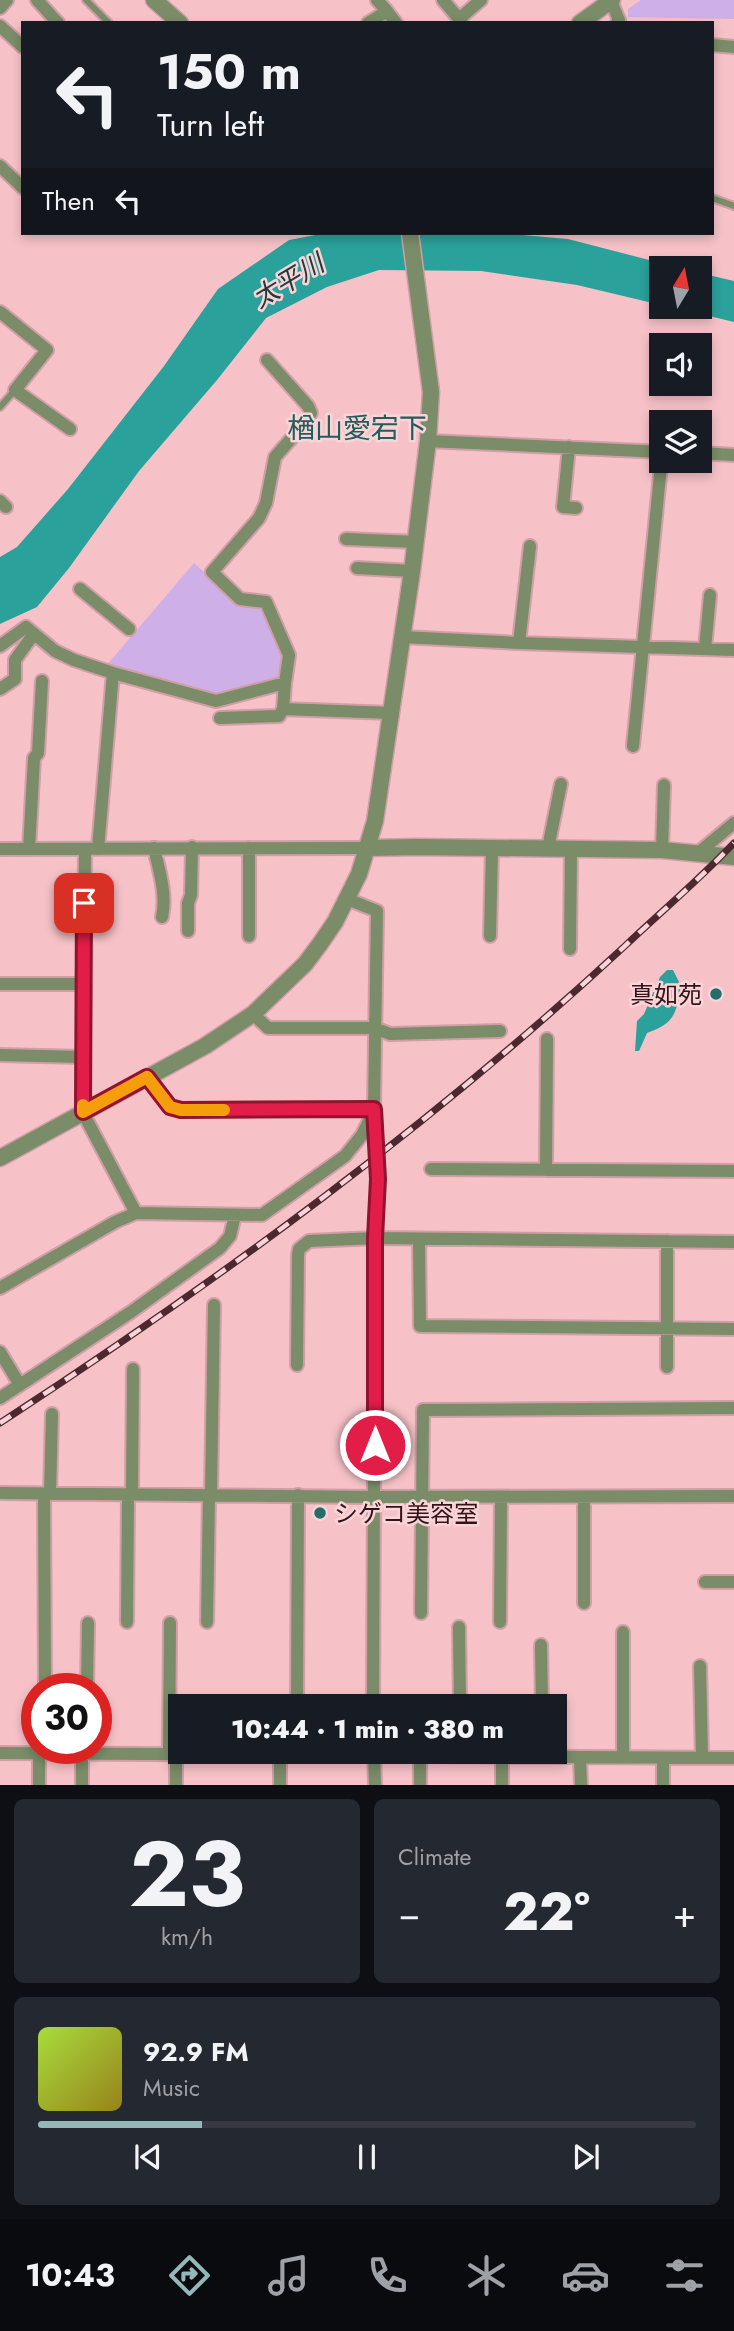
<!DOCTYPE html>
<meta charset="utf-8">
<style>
body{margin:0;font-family:Jost,"Noto Sans JP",sans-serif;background:#242831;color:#f1f3f6;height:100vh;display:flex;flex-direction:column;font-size:26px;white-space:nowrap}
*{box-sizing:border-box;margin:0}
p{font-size:23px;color:#9ea1a6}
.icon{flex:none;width:38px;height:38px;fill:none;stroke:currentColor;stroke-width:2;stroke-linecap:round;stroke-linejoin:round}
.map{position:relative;height:1785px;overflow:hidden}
.sheet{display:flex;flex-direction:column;gap:14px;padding:14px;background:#0d0f14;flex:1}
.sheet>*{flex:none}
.hud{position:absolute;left:21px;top:21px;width:693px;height:214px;border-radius:0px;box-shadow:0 4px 10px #0003;background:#171b24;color:#f1f3f6;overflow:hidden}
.needle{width:46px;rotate:10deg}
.buttons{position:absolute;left:649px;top:256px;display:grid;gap:14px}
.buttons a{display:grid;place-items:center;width:63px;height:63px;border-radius:0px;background:#171b24;box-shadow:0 4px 10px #0003;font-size:35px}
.speed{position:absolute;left:21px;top:1673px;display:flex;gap:14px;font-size:35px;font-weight:700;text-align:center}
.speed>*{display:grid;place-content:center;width:91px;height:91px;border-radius:50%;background:#171b24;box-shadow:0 4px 10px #0003;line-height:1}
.speed .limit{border:10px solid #d22;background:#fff;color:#111}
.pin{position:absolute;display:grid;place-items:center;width:60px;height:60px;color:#fff;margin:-30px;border-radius:14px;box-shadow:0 4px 10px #0006}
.me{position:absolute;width:77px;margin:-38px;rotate:0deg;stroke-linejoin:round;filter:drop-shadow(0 0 5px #0008)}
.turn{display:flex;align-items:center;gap:24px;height:147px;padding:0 21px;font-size:32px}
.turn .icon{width:91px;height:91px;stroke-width:2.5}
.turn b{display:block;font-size:49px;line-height:60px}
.then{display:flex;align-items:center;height:66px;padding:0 21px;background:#0003;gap:14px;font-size:26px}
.big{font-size:52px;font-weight:800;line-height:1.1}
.sheet .card{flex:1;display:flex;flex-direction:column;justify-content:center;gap:10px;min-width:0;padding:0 24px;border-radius:10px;background:#242831}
.sheet .dial{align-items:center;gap:0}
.dial b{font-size:91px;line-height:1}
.song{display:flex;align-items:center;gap:21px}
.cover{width:84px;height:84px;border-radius:10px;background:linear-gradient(135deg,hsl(80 70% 55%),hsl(50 70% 35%))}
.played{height:7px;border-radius:4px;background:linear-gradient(90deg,#94b7b7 25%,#363941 25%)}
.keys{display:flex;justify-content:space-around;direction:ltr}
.heat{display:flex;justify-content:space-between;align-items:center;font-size:38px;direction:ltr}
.sheet .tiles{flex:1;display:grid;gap:14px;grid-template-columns:1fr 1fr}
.card:last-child{grid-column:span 2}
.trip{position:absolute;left:168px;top:1694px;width:399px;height:70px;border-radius:0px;background:#171b24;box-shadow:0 4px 10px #0003;font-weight:800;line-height:70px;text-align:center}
.dock{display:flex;height:112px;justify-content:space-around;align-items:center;background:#090b0e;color:#9ea1a6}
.dock .icon{width:49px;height:49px}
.dock .on{color:#94b7b7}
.dock b{font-size:32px;color:#f1f3f6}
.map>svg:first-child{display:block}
.green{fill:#cfafe7}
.water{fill:#2aa19b}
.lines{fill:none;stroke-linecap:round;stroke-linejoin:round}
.service-casing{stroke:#cf9fa5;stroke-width:10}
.minor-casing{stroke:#cf9fa5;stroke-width:16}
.tertiary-casing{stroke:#cf9fa5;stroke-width:19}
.service{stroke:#7a8c68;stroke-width:6}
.minor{stroke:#7a8c68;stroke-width:12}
.tertiary{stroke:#7a8c68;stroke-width:16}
.rail-casing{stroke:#4b292f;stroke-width:7}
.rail{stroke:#f8d4d8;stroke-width:4.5;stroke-dasharray:13;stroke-linecap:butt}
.route-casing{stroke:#92132f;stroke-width:18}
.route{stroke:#e11d48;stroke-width:12}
.slow{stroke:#f59e0b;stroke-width:12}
.poi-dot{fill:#236e6a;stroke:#f8d4d8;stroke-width:2.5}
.labels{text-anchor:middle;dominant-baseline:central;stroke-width:5;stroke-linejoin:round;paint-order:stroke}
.poi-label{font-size:24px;fill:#331319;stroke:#f8d4d8;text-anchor:end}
.water-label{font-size:26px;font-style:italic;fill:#213a38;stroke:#f8d4d8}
.quarter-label{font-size:28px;fill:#235d59;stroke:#f8d4d8}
</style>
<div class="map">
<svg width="734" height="1785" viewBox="0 0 734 1785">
<rect width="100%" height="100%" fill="#f6c2c8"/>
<!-- green -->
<path class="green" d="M641,0H734V19L628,17V9Z
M194,563L241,605L263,606L285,653L281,682L216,698L106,666Z"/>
<!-- water -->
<path class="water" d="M326,233H499L568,239L680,268H662L661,305L577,285L481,271L379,270L327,287L266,318L217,380L139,471L69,568L37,607L0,624V557L17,547L68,489L164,366L218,289L289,240Z
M700,273L734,281V322L668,306H700Z
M667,970H673L681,986C676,1014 675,1023 647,1033L639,1051H635L637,1021L644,1014L660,977Z"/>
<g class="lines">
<defs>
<path id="service" d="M86,0L109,23
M712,198L734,206
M0,407L15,390"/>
<path id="minor" d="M37,0L58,23
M377,0L387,11
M443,0L459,19
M611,1L619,20L617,23
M0,8L7,0
M368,23L387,11L396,23
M462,23L459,19L481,0
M0,26L23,47
M712,45L734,47
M0,166L23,188
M0,312L47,350L15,390L70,429
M267,360L308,406L311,413L305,423L275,457L266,503L259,518L212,572L240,599L266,602L289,655L285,683
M428,441L662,452
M569,447L563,507L576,508
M700,453L734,455
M0,501L6,507
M346,539L416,542
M357,568L412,571
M80,589L129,629
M403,637L519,643L734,650
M519,643L530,546
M0,646L26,627L55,651L74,660L113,673L216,701L285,683L283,709L391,713
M705,649L710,595
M0,689L15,679V660L33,635
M220,718L279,716L283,709
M633,746L662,455
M154,848C159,870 167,894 162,917
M548,848L561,784
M0,849L368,848
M29,849L34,758L38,753L42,681
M85,849L83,1113L136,1213
M98,849L113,673
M662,850L664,785
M698,853L734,823
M347,899L377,911L374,1109L378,1179L375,1238L373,1706
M188,931V903L191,895L192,847
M249,936V848
M490,936L492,848
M570,949L571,849
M0,984H83
M253,1014L268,1028H375L390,1034L500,1031
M0,1055L83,1057
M147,1077L170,1107L181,1110L374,1109
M431,1169L734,1171
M546,1170L547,1039
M419,1239L420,1326L734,1329
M0,1288L115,1222L136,1213L262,1215L345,1156L362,1135L373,1113
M0,1352L20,1385
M297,1365L298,1255L299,1249L309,1241L375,1238L734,1242
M667,1367V1241
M0,1398L131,1312L220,1248L230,1236L235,1215
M0,1493L375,1497L734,1496
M44,1494L45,1689
M50,1494L52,1414
M211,1494L214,1305
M132,1495L133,1369
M705,1582H734
M584,1603V1497
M421,1613L423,1410L734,1408
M127,1622L128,1495
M207,1622L209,1495
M500,1622L501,1497
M459,1627L460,1706
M541,1645L542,1706
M700,1666L702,1758
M87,1689L88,1623
M297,1706L298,1495
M374,1752L375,1785
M0,1753L734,1758
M39,1753V1785
M169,1754L170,1623
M176,1754V1785
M420,1756V1785
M580,1757L581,1785
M623,1757V1632
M663,1758V1785
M82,1785V1754
M280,1785V1755
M502,1785V1757"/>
<path id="tertiary" d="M154,0L180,23
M580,23L612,0
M368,848L417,847L662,850L734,857
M0,1158L205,1046L253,1014L305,964L320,944L335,922L359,874L375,821L412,571L428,441L431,392L410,233"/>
</defs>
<!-- service casing -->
<use href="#service" class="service-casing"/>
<!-- minor casing -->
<use href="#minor" class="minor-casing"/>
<!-- tertiary casing -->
<use href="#tertiary" class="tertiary-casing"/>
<!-- service -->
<use href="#service" class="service"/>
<!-- minor -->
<use href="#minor" class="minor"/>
<!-- tertiary -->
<use href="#tertiary" class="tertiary"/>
<defs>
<path id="rail" d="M0,1423C221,1279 433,1124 626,945C662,911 700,879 734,843"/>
</defs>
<!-- rail casing -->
<use href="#rail" class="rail-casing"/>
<!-- rail -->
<use href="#rail" class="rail"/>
</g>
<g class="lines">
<defs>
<path id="route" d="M84,903L83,1112L147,1077L170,1107L181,1110L374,1109L378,1179L375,1238V1445"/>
</defs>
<!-- route casing -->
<use href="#route" class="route-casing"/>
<!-- route -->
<use href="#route" class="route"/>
<!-- slow -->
<path class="slow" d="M83,1105V1112L147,1077L170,1107L181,1110H224"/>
</g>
<!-- markers -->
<g class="poi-dot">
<circle cx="716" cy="994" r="7"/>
<circle cx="320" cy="1513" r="7"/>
</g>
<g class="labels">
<!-- poi labels -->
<g class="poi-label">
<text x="702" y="994">真如苑</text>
<text x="334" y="1513" text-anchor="start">シゲコ美容室</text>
</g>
<!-- water labels -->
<g class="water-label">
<text transform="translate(288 281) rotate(-31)">太平川</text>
</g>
<!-- quarter labels -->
<g class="quarter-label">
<text x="357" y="428">楢山愛宕下</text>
</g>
</g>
</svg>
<div class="buttons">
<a><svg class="needle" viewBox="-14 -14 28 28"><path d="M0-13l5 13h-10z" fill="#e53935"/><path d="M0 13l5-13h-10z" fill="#9ea1a6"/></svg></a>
<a><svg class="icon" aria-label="sound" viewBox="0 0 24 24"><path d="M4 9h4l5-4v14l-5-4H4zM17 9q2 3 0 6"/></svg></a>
<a><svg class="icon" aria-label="layers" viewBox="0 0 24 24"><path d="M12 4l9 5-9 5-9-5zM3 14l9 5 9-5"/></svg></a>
</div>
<div class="speed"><div class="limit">30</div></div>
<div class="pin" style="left:84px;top:903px;background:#d93025"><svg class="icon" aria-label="arrive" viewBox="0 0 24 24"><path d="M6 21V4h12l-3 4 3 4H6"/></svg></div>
<svg class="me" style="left:375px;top:1445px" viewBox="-20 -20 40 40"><circle r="17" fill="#e11d48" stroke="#fff" stroke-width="3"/><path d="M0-11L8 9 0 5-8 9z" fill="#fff"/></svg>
<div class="trip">10:44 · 1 min · 380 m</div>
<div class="hud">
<div class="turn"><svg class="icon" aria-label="left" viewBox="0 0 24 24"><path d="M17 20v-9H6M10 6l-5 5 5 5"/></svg><div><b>150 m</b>Turn left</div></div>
<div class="then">Then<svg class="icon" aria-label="left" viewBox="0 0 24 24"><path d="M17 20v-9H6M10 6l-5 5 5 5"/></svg></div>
</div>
</div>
<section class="sheet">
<div class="tiles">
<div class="card dial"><b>23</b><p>km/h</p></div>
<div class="card"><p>Climate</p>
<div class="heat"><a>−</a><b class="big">22°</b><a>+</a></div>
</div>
<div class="card">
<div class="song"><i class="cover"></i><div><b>92.9 FM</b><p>Music</p></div></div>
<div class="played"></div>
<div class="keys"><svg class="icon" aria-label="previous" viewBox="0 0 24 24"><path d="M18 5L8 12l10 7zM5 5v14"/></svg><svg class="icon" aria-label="pause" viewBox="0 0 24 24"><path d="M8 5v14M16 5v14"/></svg><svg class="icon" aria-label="next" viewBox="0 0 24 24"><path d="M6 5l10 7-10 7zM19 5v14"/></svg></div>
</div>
</div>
</section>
<nav class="dock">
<b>10:43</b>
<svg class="icon on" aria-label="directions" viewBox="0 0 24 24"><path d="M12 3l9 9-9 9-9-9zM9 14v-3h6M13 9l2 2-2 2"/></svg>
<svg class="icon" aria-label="music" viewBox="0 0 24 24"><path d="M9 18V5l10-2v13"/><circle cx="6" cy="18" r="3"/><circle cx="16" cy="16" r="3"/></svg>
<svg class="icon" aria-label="phone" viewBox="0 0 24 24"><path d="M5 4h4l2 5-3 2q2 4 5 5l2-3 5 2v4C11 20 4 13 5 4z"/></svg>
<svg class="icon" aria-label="climate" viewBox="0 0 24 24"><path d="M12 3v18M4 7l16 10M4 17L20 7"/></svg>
<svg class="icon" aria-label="car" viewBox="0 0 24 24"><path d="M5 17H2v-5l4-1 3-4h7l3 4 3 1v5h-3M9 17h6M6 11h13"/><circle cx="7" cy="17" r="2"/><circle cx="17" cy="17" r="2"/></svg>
<svg class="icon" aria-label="filters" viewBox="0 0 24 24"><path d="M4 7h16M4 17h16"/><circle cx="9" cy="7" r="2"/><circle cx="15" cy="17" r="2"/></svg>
</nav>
